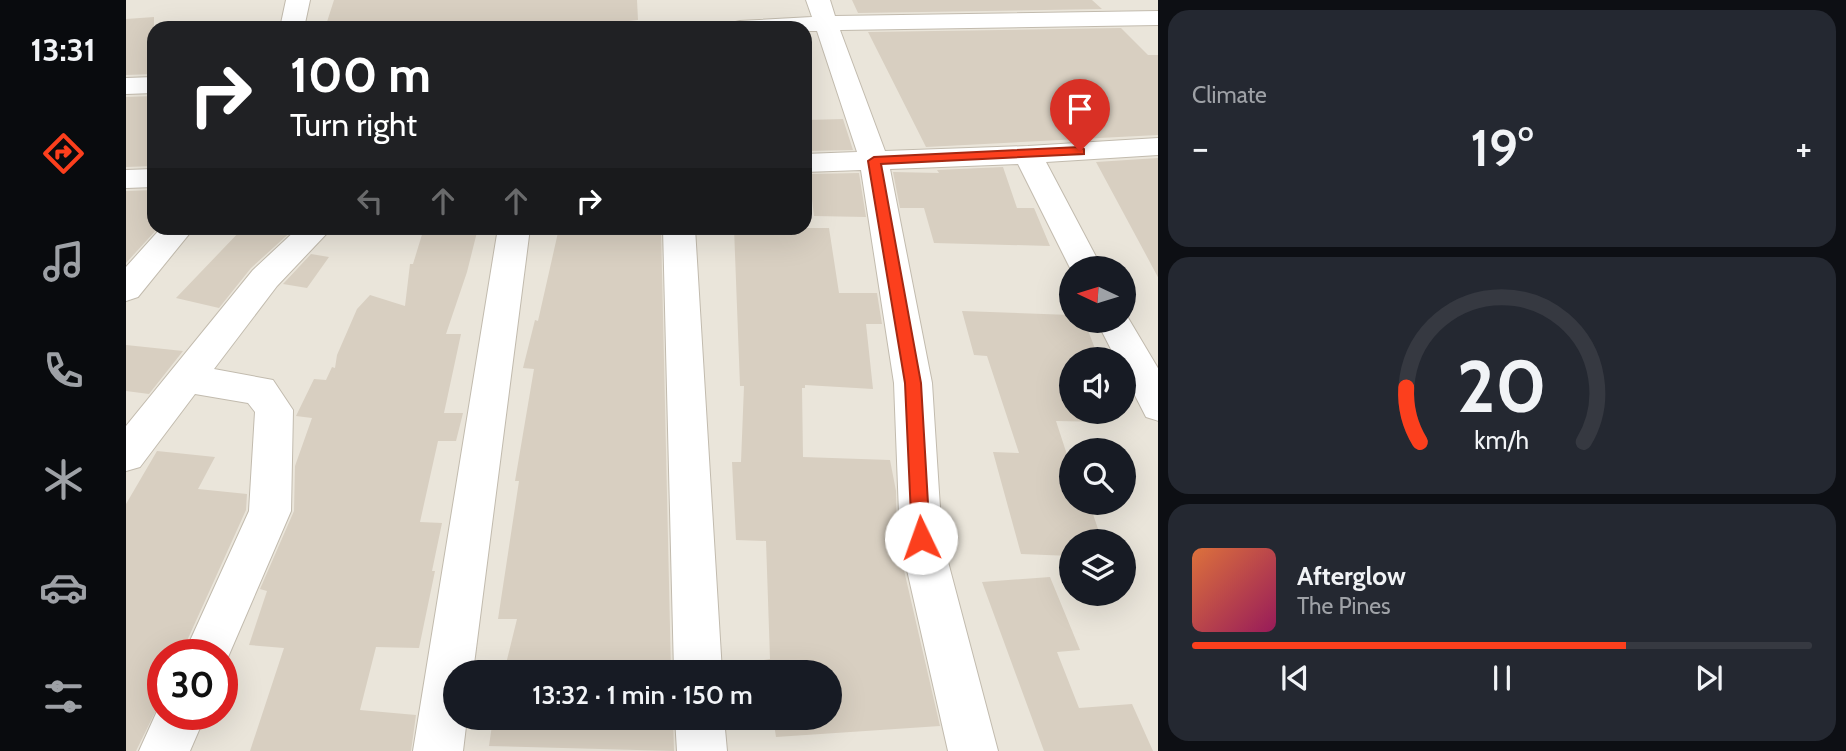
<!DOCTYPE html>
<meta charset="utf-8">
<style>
body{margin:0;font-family:Cabin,sans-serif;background:#242831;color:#f1f3f6;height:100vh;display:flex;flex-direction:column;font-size:26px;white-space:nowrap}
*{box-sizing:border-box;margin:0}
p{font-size:23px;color:#9ea1a6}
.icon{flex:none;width:38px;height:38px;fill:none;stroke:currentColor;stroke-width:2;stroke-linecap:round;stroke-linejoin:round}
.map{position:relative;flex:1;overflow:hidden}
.details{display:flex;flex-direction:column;gap:10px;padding:10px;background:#0d0f14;width:688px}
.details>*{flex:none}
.top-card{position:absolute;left:21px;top:21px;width:665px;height:214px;border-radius:21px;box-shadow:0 7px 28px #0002;background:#202124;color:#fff;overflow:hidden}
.needle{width:46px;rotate:274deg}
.fabs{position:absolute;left:933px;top:256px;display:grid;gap:14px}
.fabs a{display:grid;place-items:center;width:77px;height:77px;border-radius:50%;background:#171b24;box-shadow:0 7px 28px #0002;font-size:35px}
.speed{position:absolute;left:21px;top:639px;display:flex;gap:14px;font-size:35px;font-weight:700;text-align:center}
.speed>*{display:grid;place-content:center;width:91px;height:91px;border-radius:50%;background:#171b24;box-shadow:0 7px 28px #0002;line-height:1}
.speed .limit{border:10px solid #d22;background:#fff;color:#111}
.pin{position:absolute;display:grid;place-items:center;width:60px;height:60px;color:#fff;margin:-72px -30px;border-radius:50% 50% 50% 0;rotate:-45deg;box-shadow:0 0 7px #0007}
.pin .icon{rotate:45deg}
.me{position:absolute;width:77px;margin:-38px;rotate:357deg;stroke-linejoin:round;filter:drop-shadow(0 0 5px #0008)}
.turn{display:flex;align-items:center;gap:24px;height:147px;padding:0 28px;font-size:32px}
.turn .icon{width:91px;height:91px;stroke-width:2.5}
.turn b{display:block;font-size:49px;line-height:60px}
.lanes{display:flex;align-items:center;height:66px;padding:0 28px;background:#0003;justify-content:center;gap:35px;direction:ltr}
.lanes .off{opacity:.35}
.big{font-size:52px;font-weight:600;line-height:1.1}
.details .card{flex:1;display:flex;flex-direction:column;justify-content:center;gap:10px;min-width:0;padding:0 24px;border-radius:21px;background:#242831}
.details .dial{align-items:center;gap:0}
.dial svg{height:182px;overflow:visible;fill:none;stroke:#363941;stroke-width:7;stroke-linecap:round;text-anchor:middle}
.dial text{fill:#f1f3f6;stroke:none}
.song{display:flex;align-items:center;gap:21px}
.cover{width:84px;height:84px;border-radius:10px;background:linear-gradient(135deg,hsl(20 70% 55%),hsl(330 70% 35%))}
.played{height:7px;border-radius:4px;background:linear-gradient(90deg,#fc3f1d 70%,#363941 70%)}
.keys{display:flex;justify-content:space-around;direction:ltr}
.heat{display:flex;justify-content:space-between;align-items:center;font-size:38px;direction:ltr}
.trip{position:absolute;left:317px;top:660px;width:399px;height:70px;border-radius:35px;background:#171b24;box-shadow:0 7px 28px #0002;font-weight:600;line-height:70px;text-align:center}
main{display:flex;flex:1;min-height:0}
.tab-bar{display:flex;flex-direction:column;width:126px;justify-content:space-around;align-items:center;background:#090b0e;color:#9ea1a6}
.tab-bar .icon{width:49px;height:49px}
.tab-bar .selected{color:#fc3f1d}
.tab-bar b{font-size:32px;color:#f1f3f6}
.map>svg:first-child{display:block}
.residential{fill:#eae5da;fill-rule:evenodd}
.building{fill:#d8cfc1}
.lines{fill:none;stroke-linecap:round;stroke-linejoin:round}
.minor-casing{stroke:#c2bbae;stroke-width:2}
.minor{fill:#fff;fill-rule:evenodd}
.route{fill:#fc3f1d;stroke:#a42913;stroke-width:2}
</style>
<main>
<nav class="tab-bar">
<b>13:31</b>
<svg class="icon selected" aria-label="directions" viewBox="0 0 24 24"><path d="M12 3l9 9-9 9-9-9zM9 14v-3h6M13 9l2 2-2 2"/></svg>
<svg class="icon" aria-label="music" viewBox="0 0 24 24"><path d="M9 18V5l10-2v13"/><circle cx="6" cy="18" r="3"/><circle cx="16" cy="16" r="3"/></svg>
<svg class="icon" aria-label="phone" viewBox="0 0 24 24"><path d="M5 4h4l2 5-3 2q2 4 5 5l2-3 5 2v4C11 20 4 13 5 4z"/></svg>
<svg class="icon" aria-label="climate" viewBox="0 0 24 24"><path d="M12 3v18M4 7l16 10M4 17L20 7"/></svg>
<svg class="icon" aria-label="car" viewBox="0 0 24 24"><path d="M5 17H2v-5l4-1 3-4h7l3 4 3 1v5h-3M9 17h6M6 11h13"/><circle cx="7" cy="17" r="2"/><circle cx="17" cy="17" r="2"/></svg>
<svg class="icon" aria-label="filters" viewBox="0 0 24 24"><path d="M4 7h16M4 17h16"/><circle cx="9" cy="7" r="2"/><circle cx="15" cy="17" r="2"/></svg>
</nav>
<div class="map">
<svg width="1033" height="751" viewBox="0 0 1033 751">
<rect width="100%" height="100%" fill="#f6f3ec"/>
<!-- residential -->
<path class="residential" d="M0,0H1032V751H0ZM28,28H679V228H28ZM945,268H998V320H945ZM945,359H998V411H945ZM945,450H998V502H945ZM945,541H998V593H945ZM37,654H96V714H37ZM329,672H704V718H329Z"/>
<!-- building -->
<path class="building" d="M208,0H511L512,20L440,28H199Z
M726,0H966L976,9L732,13Z
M28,17V74L0,75V19Z
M995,28L1022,55H1033V135L800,147L742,32Z
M28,96V166L0,167V97Z
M717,119L727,150L680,151L679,120Z
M1033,158V279L970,162Z
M877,167L891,208H908L924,246L808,243L798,208H774L767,172L813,173L811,170Z
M733,173L740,217L688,216L683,174Z
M28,190V228H32L0,263V191Z
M117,228H169L125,268L93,308L50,298Z
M298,228H352L341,272L320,334H335L318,413H337L330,441H312L294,522L316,523L306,571H309L293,648L250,647L234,710L290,715L285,751H124L158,648L123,645L141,591L134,589L168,511L169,466L186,418L170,416L188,379L200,380L206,367L209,368L211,355L231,309L244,295L279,306L284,264H287Z
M433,228H535L545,672H378L391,619H372L393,481H389L408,369L397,368L409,320L412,321Z
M608,228H703L713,293H751L756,324H740L747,389L679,385V388H676L677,457L764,460L770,491L771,540L814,726L650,737L647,718H704V672H640L638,660L644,659L640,541L610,540L606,462H615L618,386H614Z
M185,254L203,257L181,288L157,284Z
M836,311L945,315V320H958L973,359H945V411H974L979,422L930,421L945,467V502H963L976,541H945V556L895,554L867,452L893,453L861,356L848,355Z
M0,345L57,351L23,394L0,391Z
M31,451L89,457L72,489L121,494L120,510L55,654H37V696L10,751H0V504Z
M924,577L954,650L931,652L953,708L1006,704L1027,751H918L856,582Z
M367,718H547L548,751L363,746Z"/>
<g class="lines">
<defs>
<path id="minor" d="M160,0H184L178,28H154Z
M680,0H704L709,16L1033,11V25L714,30L759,151L902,146L1033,138V155L920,162L976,268H945V270L892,164L764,169L806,383L816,539L872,751H822L774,539L768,383L735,170L679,172V154L731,152L691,31H679V28H602L605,23L614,21L686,17Z
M28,77V93L0,94V78Z
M28,169V187L0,188V170Z
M35,228H68L12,297L0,301V267Z
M172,228H206L151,286L88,369L147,380L167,410L165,511L96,671V654H58L123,511L129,412L122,403L69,394L14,467L0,471V426L127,270Z
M372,228H404L347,672H329V718H341L337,751H287Z
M537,228H569L596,672H548Z
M998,311L1033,370V421L1020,417L998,374V359H990L970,320H998Z
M37,698V714H80L64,751H13Z
M549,718H598L601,751H551Z"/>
</defs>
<!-- minor casing -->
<use href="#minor" class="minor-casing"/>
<!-- minor -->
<use href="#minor" class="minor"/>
</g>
<!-- route -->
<path class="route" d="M954,147L958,149V154L755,164L795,383L804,538L802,544L795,547L789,544L786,538L779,383L742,161L748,157Z"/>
</svg>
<div class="fabs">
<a><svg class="needle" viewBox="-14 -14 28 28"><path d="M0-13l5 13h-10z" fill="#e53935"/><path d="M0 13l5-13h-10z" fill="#9ea1a6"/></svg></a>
<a><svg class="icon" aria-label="sound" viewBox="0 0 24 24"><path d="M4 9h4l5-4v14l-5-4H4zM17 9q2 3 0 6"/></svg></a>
<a><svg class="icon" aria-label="search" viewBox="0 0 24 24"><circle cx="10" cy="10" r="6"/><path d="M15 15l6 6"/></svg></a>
<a><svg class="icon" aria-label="layers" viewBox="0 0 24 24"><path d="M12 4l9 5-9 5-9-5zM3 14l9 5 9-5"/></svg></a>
</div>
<div class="speed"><div class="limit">30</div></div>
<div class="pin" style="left:954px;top:151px;background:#d93025"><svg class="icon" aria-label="arrive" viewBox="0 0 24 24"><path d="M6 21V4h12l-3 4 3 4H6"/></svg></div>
<svg class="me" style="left:795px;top:538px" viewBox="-20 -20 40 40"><circle r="19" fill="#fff"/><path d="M0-13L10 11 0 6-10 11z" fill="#fc3f1d"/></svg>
<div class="trip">13:32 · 1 min · 150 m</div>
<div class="top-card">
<div class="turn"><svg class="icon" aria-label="right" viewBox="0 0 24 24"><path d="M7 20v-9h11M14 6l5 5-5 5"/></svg><div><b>100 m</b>Turn right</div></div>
<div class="lanes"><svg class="icon off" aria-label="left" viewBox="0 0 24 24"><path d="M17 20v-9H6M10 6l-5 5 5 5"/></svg><svg class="icon off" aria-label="ahead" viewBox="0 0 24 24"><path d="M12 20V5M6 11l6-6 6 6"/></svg><svg class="icon off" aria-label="ahead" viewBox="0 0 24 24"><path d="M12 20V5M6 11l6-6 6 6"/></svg><svg class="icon" aria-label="right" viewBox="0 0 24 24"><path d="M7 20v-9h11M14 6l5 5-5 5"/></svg></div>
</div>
</div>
<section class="details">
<div class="card"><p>Climate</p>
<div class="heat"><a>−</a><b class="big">19°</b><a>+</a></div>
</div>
<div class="card dial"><svg viewBox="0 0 100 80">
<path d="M14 69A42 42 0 1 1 86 69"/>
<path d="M14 69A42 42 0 0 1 8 45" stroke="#fc3f1d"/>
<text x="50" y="56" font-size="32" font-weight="700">20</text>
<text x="50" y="72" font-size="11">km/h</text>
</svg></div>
<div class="card">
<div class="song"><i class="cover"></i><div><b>Afterglow</b><p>The Pines</p></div></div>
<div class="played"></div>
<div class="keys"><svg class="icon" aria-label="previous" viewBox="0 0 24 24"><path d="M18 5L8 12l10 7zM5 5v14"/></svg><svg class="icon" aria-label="pause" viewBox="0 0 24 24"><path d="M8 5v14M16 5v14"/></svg><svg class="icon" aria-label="next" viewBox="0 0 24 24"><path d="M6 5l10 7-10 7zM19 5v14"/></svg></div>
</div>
</section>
</main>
